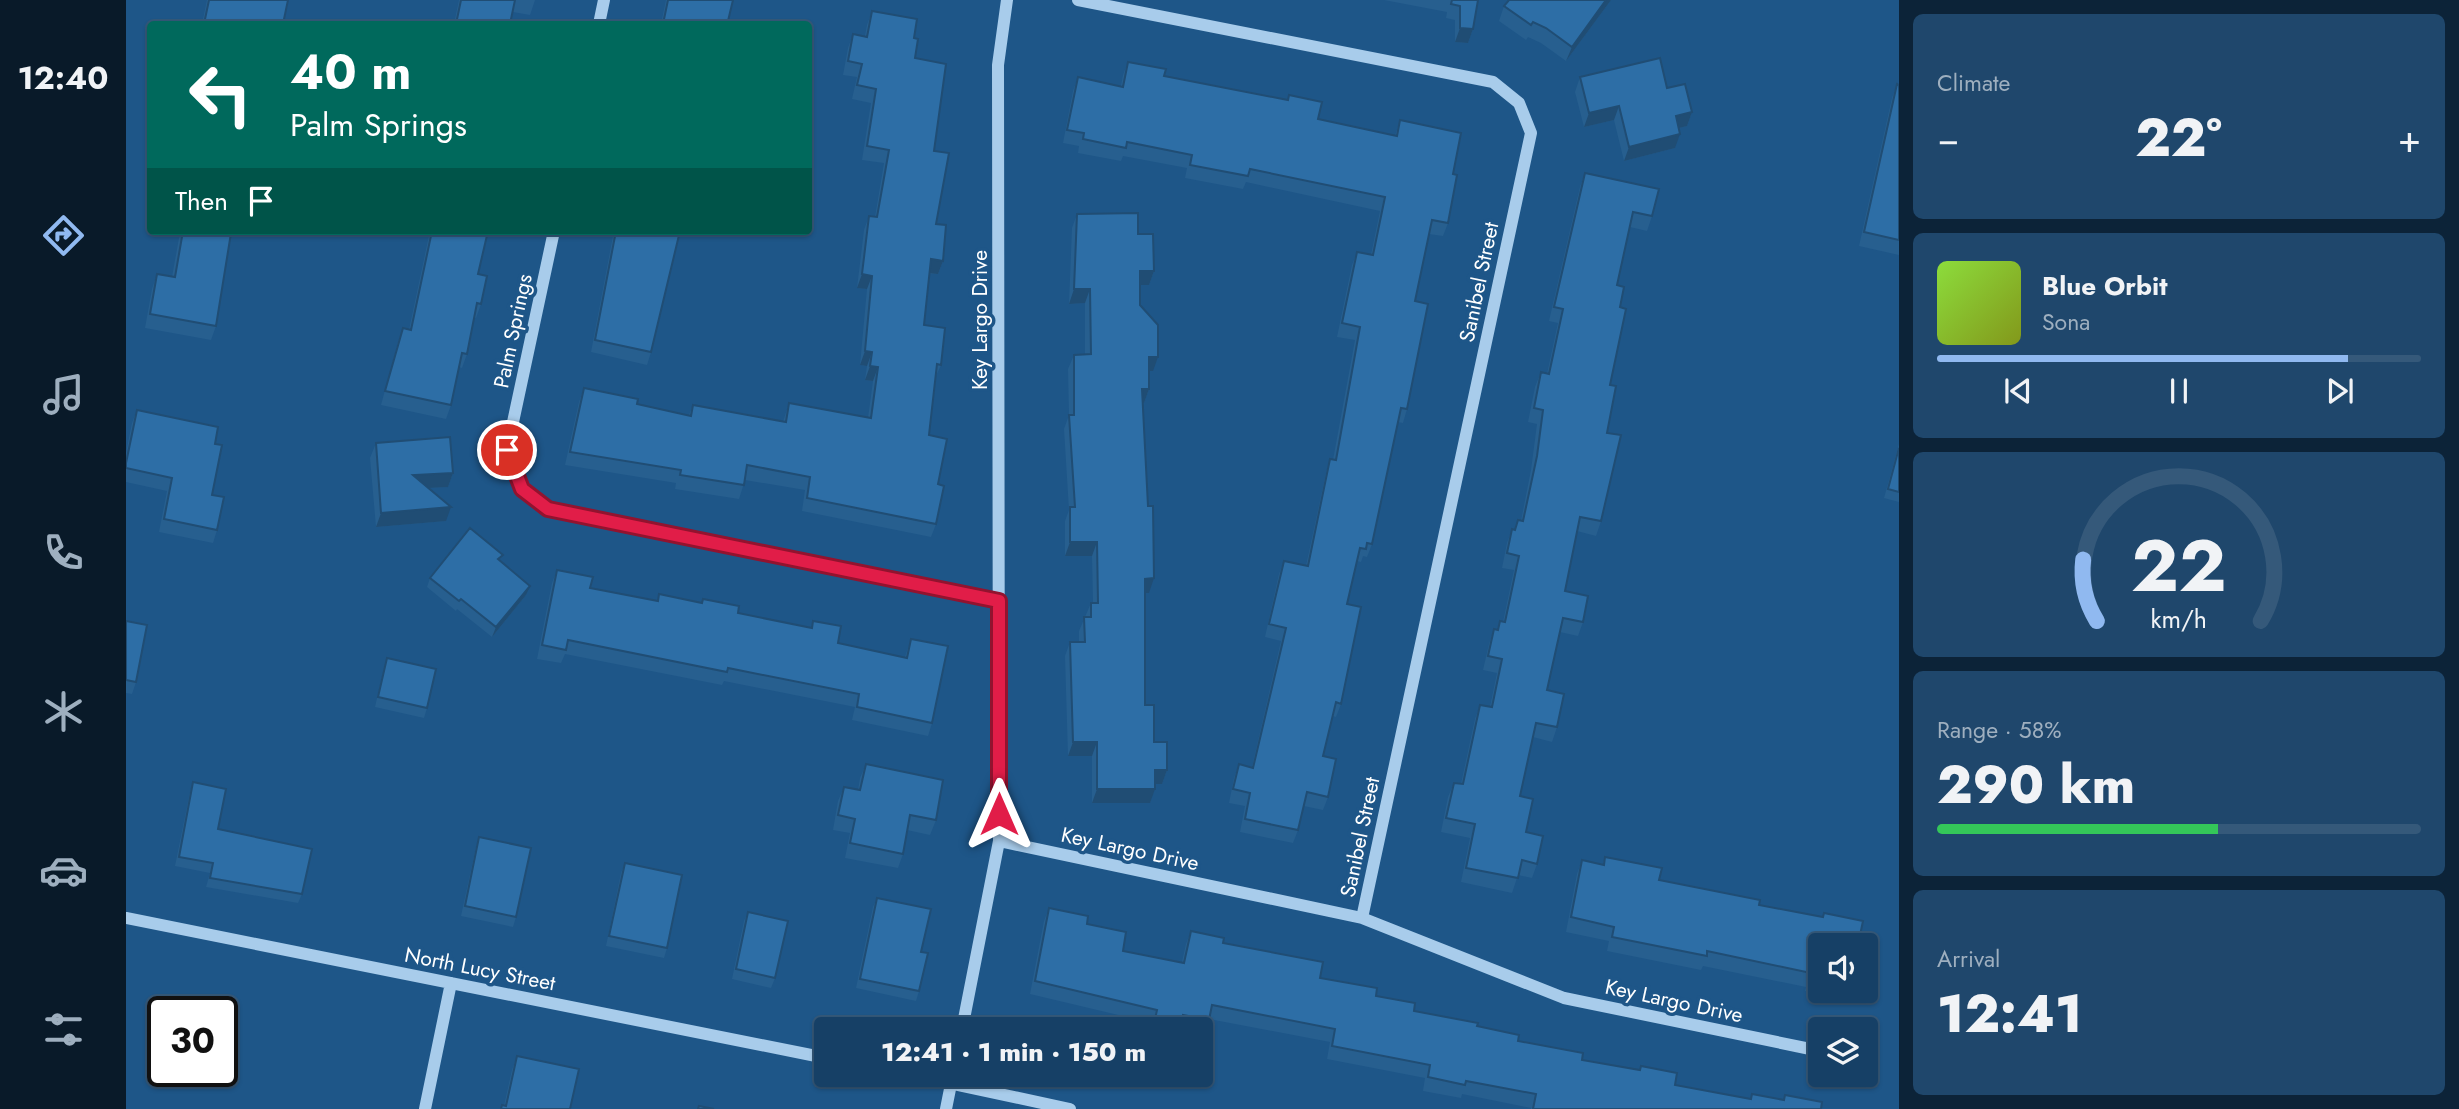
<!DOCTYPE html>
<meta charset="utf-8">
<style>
body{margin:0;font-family:Jost,sans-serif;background:#1f476c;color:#f1f3f6;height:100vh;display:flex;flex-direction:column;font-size:26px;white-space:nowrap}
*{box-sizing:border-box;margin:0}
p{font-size:23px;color:#9eafbf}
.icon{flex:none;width:38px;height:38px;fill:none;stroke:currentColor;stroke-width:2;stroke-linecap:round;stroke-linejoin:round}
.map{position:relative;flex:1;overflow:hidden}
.details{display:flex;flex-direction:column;gap:14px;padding:14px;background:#0c2338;width:560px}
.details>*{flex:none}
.guide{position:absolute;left:21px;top:21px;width:665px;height:214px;border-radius:7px;box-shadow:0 2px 5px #0004,0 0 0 2px #35597a;background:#00695c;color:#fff;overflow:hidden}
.fabs{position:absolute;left:1682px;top:933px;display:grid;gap:14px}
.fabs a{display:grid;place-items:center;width:70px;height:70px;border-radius:7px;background:#164066;box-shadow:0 2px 5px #0004,0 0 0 2px #35597a;font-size:35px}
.speed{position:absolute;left:21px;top:996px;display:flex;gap:14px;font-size:35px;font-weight:700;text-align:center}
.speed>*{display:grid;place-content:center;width:91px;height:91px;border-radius:50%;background:#164066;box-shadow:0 2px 5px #0004,0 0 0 2px #35597a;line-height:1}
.speed .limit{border:4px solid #111;border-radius:10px;background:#fff;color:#111}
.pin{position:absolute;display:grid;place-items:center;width:60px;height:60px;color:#fff;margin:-30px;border:4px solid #fff;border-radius:50%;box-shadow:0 2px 7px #0007}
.me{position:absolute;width:77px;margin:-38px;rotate:0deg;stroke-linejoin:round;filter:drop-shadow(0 0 5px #0008)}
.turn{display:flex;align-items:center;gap:24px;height:147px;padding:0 28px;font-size:32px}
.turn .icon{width:91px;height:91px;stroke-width:2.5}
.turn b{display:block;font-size:49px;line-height:60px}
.then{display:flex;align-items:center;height:66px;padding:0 28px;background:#0003;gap:14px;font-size:26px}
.big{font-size:52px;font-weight:800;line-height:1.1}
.details .tile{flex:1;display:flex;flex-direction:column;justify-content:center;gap:10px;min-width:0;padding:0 24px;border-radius:10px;background:#1f476c}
.details .dial{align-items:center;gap:0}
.dial svg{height:182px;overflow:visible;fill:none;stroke:#35597a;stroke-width:7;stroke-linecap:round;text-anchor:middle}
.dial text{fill:#f1f3f6;stroke:none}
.song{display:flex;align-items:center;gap:21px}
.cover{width:84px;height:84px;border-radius:10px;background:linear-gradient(135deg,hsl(90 70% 55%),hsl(70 70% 35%))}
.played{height:7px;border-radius:4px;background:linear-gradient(90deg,#90b9f0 85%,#35597a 85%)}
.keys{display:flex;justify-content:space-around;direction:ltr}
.heat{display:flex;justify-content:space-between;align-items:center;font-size:38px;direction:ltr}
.charge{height:10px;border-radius:5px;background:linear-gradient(90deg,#34c759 58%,#35597a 0)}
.trip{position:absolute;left:688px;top:1017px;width:399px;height:70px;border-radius:7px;background:#164066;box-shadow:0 2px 5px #0004,0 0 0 2px #35597a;font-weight:800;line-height:70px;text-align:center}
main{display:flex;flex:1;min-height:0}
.tabs{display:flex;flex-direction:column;width:126px;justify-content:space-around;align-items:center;background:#091a29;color:#9eafbf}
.tabs .icon{width:49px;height:49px}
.tabs .active{color:#90b9f0}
.tabs b{font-size:32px;color:#f1f3f6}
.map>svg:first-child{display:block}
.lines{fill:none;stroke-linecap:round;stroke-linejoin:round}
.minor{stroke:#a8cceb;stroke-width:12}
.wall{fill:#275f8f}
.shaded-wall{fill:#204d74}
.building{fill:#2d6ea6;stroke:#204d74;stroke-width:2}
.route-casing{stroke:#92132f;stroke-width:18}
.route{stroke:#e11d48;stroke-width:12}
.labels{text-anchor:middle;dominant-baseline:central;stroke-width:7;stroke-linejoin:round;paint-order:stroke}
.street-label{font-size:21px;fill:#fff;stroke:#1e5688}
</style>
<main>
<nav class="tabs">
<b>12:40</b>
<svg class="icon active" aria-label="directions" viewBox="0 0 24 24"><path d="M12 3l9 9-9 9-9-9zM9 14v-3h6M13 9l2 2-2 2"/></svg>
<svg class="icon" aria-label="music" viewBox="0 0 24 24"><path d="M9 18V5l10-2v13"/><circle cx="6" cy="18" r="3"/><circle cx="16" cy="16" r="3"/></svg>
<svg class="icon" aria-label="phone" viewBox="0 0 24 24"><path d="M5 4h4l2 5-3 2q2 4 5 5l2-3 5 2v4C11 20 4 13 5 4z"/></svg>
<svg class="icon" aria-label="climate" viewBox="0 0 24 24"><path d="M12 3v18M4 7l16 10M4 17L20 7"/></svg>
<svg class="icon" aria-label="car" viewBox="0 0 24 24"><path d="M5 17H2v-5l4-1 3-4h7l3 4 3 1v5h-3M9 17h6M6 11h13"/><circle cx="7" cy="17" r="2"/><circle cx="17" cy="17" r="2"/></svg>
<svg class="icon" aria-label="filters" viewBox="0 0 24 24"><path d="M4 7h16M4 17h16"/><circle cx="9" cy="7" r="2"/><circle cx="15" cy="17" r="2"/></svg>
</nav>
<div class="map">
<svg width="1773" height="1109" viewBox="0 0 1773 1109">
<rect width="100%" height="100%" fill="#1e5688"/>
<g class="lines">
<!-- minor -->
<path class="minor" d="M952,0L1367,82L1393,103L1405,133L1236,918
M473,24L478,0
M428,231L381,450L396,489L422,509L873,601
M873,841L1236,918L1438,998L1694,1051
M0,918L700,1058
M836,1029L873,841L872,65L881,0
M780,1074L944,1109
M299,1109L325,983
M820,1109L827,1074"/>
</g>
<!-- wall -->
<path class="wall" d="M81,0H162L157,24H76Z
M333,0H409L404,15L387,12L384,24H328Z
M540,0H607L602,21L614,24H535Z
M1258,0H1352L1347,29L1342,43L1329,42V20L1320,18L1321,12Z
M1383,0H1485L1440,61L1415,43L1402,37L1400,40L1373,21L1378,6Z
M746,11L788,38L789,58L808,151L810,224L817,261L812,274H804L798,325L815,365L809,378L803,435L812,484L810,524L805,537L676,511L679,490L619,480L613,499L549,489L550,483L439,465L453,402L458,388L511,404L563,415L567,405L657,422L663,403L742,418L747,381L739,380L741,366L734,365L741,289L731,288L738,230L743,216L749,217L758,163L736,160L745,103L726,99L731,77L717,75L722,48L727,34L739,36L741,25Z
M1002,62L1038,76L1162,100L1163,95L1192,119L1269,136L1274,120L1327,174L1322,223L1317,236L1303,234L1289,301L1281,409L1277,423L1272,422L1246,544L1241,557L1237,556L1235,562L1231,561L1221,604L1215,704L1210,717L1207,716L1197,756L1202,797L1197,810L1178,806L1172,830L1167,843L1114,832L1119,806L1103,803L1108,778L1113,764L1126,767L1155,641L1139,637L1153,574L1158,561L1180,566L1200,473L1204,459L1207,460L1229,340L1211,337L1226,265L1231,252L1245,255L1254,211L1120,182L1117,189L1059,178L1061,168L997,156L995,161L952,153L953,146L937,143L947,91L952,77L995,86L997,75Z
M1454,77L1541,88L1566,112L1561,126L1553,128L1549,148L1498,161L1488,120L1458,127L1449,92Z
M1771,84L1773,85V255L1733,246L1766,98Z
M1459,173L1526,216L1521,231L1504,227L1491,285L1494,307L1484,385L1475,521L1470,536L1451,531L1439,591L1457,622L1452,636L1434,632L1421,690L1431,727L1426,742L1407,737L1394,796L1400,832L1411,864L1406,878L1392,875L1386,893L1335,882L1344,838L1315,832L1322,797L1328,783L1335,784L1349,719L1354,705L1364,707L1371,673L1357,670L1363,644L1368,629L1371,630L1374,621L1377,622L1388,570L1376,568L1381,543L1386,529L1388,530L1392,520L1395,521L1405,470L1411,424L1402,422L1409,387L1415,372L1421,374L1432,323L1423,321L1454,187Z
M951,214L1012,234L1028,271L1023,285H1014V305L1027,371H1023V389L1018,403H1017L1023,593H1019V705L1028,742L1041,770L1036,784H1029L1024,803H966V756H942L939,656L944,642H953V631L965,603H967L966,556H939V521L943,510L938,429L943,415L942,369L948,355L959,354V303L943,304L946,228Z
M56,231H94L90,326L85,340L19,328L26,289L31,274L46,277L53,238Z
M304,231H362L352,274L355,304L350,318L348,317L341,354L336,368L333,367L325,405L320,419L255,405L272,342L277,328L283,330Z
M488,231H554L525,352L521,365L465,352Z
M11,410L89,444L86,495L91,530L87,543L33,532L41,491L0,482V453L6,423Z
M250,443L327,473L322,487L303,488L320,521L250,527L244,458Z
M1773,444V502L1758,498Z
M375,561L400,595L366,637L331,609L330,611L301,587L304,578Z
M431,570L464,588L531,601L533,594L612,613L685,628L687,621L712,643L779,657L785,639L806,723L802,736L726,720L729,707L598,681L596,685L439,654L435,663L411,659L426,583Z
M0,621L10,682L6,694L0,693Z
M261,658L301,708L298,718L249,707L258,668Z
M740,764L810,820L804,835L781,830L777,854L772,868L719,858L724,833L707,830L712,801L718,787L732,790L734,778Z
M67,782L92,829L176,894L172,903L80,887L84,873L49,866L64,792Z
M353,837L390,917L387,927L335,916L350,847Z
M1479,857L1533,880L1633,905L1697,917L1698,913L1694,945V990H1722L1719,999L1679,991L1680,987L1577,966L1575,970L1481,951L1483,941L1440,932L1451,874L1456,860L1477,864Z
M499,863L541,948L538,958L480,946L495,873Z
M751,898L795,952L793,991L790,1001L730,988L747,907Z
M923,908L961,924L997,951L1056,962L1060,944L1065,931L1194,978L1250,996L1288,1011L1351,1026L1392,1041L1456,1060L1513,1070L1515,1066L1549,1085L1624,1099L1626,1094L1657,1100L1659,1095L1695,1109H1405V1108L1336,1094L1335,1098L1297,1091L1299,1078L1201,1059L1204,1042L1083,1019L1078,1033L1074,1032V1029H1025L1026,1023L904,994L918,921Z
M622,912L649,978L645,988L606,979L618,921Z
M391,1056L444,1109H374L376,1105L378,1106L386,1070Z"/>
<!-- shaded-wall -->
<path class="shaded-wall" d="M1480,0H1485L1440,61L1446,47Z
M1334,28L1347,29L1342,43L1329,42Z
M1493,106L1488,120L1458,127L1463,113Z
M1566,112L1561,126L1545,130L1550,116Z
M1554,134L1549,148L1498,161L1503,147Z
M805,259L817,261L812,274L800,273Z
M1014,271H1028L1023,285H1009Z
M736,274L746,276L741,289L731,288Z
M948,289H964L959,303L943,304Z
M739,351L746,352L741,366L734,365Z
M1023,357H1032L1027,371H1017Z
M744,366L752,367L747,381L739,380Z
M1016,389H1023L1018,403H1011Z
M327,473L322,487L282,489L287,475Z
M325,507L320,521L250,527L255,513Z
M944,542H971L966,556H939Z
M1028,578L1023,593H1014L1019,579Z
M404,586L400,595L366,637L370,627Z
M947,742H971L966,756H942Z
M1029,770H1041L1036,784H1024Z
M971,789H1029L1024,803H966Z"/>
<!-- building -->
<path class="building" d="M83,0H162L157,24H78Z
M335,0H389L384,24H330Z
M542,0H607L602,21L615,24H537Z
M1326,0H1352L1347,29L1334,28V6L1325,4Z
M1383,0H1480L1446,47L1420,28L1407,22L1405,25L1378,6Z
M746,11L791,19L788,38L792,39L789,58L820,64L808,151L823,153L810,224L820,225L817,261L805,259L798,325L819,328L815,365L811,364L803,435L821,439L812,484L818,486L810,524L681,498L684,477L621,465L618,485L554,475L555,470L444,452L458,388L512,399L511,404L565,416L567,405L660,422L663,403L745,418L752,367L744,366L746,352L739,351L746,276L736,274L743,216L751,217L763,150L741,146L750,89L731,85L736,64L722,61L727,34L741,37Z
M1534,58L1541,88L1559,84L1566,112L1550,116L1554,134L1503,147L1493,106L1463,113L1454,77Z
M1002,62L1040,69L1038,76L1162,100L1163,95L1196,102L1192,119L1271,136L1274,120L1335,133L1327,174L1331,175L1322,223L1306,220L1289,301L1302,304L1281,409L1275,408L1246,544L1241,543L1240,549L1234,548L1221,604L1235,607L1215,704L1210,702L1197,756L1210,759L1202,797L1181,792L1172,830L1119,819L1124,793L1107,789L1113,764L1127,768L1160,628L1143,624L1158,561L1182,566L1204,459L1210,460L1234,327L1216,323L1231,252L1247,255L1259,197L1124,169L1122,176L1064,165L1066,155L1001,142L1000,148L957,139L958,133L941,130L952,77L997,87Z
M1771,84L1773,85V240L1738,232Z
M1459,173L1533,189L1526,216L1507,212L1491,285L1498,287L1494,307L1500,309L1484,385L1490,386L1481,433L1495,435L1475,521L1454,517L1439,591L1462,596L1457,622L1437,618L1421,690L1438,694L1431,727L1410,723L1394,796L1407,799L1400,832L1417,836L1411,864L1396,860L1392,878L1340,868L1349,824L1320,818L1328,783L1337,784L1354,705L1366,707L1376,659L1362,656L1368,629L1372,630L1374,621L1379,622L1393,556L1381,553L1386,529L1389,530L1392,520L1397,521L1411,456L1417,410L1408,408L1415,372L1423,374L1437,309L1428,307Z
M1012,213V234H1027L1028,271H1014V305L1032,325V357H1023V389H1016L1022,506H1027L1028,578L1019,579V705H1028V742H1041V770H1029V789H971V742H947L944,642H959L958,617H965V603H972L971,542H944V507H949L943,415H948V355L965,354L964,289H948L951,214Z
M57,231H94L105,233L90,326L24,314L31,274L49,277Z
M306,231H362L352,274L361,276L355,304L351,303L341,354L336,353L325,405L259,391L277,328L285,330Z
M490,231H554L525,352L469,340Z
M11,410L92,427L89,444L96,445L86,495L98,497L91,530L38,519L46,478L0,468V463Z
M324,437L327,473L287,475L325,507L255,513L250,443Z
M1773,448V492L1762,489Z
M344,528L377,555L372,559L404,586L370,627L335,599L333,601L304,578Z
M431,570L467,577L464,588L532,601L533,594L576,603L577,599L613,606L612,613L686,628L687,621L715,626L712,643L781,658L785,639L822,646L806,723L731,707L733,694L602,668L601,672L442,640L440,650L416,645Z
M0,621L21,625L10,682L0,680Z
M261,658L310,669L301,708L252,697Z
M740,764L817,780L810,820L784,815L777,854L724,843L729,819L712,815L718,787L734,790Z
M67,782L100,789L92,829L186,849L176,894L84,878L87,863L53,857Z
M353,837L405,848L390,917L339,906Z
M1479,857L1536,868L1533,880L1634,900L1633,905L1697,917L1698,913L1737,921L1732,945H1694V979L1684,977L1685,973L1581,951V956L1486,937L1488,927L1445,917L1456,860L1478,865Z
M499,863L556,875L541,948L483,936Z
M751,898L805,909L795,952L802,953L793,991L734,979Z
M923,908L962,916L961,924L1000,932L997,951L1058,963L1065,931L1098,938L1097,943L1197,962L1194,978L1251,988L1250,996L1289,1003L1288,1011L1352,1023L1351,1026L1393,1035L1392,1041L1457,1053L1456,1060L1514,1070L1515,1066L1551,1073L1549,1085L1625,1099L1626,1094L1658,1100L1659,1095L1696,1102L1695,1109H1407L1410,1094L1340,1081L1339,1085L1302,1077L1304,1065L1206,1046L1209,1029L1086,1005L1083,1020L1057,1015L1055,1029L1028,1024L1031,1010L909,981Z
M622,912L662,921L649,978L610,969Z
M391,1056L453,1069L444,1109H375L376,1105L380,1106Z
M573,1106L588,1109H572Z"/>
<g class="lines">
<defs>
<path id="route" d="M381,450L396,489L422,509L873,601V814"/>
</defs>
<!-- route casing -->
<use href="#route" class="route-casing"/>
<!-- route -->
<use href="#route" class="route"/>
</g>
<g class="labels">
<!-- street labels -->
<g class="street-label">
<text transform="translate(1353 282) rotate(-78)">Sanibel Street</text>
<text transform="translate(854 320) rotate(-90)">Key Largo Drive</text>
<text transform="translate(387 331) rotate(-78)">Palm Springs</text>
<text transform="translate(1234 837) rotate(-78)">Sanibel Street</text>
<text transform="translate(1004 849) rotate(12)">Key Largo Drive</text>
<text transform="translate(354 969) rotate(11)">North Lucy Street</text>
<text transform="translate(1548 1001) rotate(12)">Key Largo Drive</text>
</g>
</g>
</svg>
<div class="fabs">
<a><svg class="icon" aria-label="sound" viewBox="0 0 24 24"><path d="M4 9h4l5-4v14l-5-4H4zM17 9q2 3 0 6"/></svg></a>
<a><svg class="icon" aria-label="layers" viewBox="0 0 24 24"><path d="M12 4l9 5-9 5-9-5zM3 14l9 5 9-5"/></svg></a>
</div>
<div class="speed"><div class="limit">30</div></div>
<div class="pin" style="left:381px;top:450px;background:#d93025"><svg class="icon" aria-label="arrive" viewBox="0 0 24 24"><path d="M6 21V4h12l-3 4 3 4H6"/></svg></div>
<svg class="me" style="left:873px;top:814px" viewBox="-20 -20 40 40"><path d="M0-17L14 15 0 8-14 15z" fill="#e11d48" stroke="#fff" stroke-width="4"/></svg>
<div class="trip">12:41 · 1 min · 150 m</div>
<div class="guide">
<div class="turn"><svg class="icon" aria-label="left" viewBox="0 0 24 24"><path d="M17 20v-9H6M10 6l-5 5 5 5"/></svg><div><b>40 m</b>Palm Springs</div></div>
<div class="then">Then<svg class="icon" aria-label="arrive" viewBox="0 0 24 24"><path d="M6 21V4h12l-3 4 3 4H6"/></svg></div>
</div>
</div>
<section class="details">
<div class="tile"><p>Climate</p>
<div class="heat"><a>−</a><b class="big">22°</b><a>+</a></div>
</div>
<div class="tile">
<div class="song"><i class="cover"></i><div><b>Blue Orbit</b><p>Sona</p></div></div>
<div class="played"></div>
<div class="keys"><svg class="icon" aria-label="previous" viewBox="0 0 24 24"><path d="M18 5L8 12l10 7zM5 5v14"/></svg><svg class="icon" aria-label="pause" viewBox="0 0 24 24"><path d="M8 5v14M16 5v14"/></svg><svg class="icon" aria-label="next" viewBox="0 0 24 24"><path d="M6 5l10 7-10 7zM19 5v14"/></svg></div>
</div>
<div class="tile dial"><svg viewBox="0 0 100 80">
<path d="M14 69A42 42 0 1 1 86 69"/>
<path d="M14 69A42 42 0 0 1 8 42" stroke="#90b9f0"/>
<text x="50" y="56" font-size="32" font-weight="700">22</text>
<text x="50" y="72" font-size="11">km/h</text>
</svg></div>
<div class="tile"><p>Range · 58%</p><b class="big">290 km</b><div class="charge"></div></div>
<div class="tile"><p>Arrival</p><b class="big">12:41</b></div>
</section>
</main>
